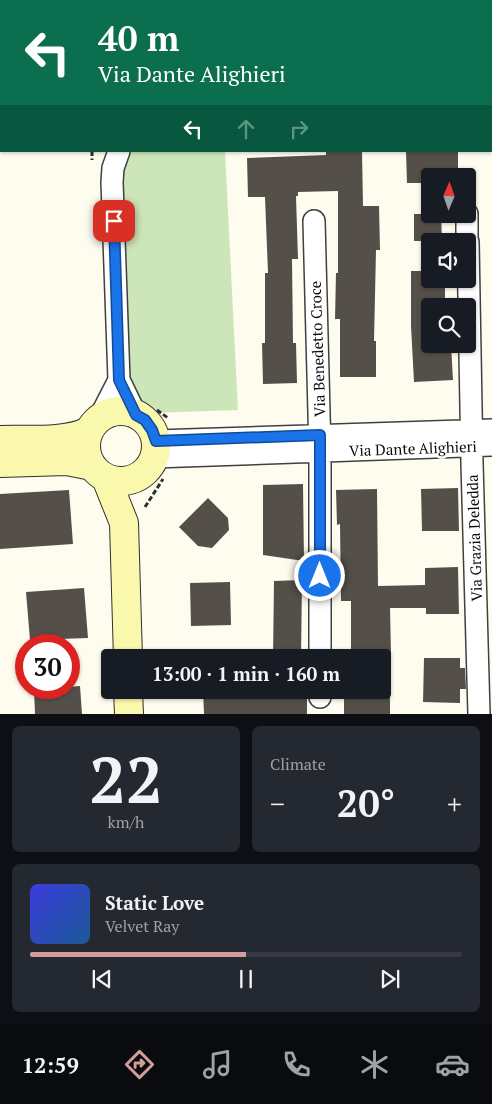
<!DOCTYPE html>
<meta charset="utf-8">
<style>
body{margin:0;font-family:"PT Serif",serif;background:#242831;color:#f1f3f6;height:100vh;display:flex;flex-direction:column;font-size:19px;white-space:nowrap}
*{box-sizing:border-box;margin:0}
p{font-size:16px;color:#9ea1a6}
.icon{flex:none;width:28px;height:28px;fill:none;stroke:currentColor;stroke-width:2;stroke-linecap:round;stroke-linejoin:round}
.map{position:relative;height:714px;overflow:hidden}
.sheet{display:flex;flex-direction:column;gap:12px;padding:12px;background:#0d0f14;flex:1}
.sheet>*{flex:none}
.top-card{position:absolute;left:0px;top:0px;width:492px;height:152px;box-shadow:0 1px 4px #0004;background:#0b6e4f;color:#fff;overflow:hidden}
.needle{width:32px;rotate:2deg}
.controls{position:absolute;left:421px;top:168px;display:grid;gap:10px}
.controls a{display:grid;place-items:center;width:55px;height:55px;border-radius:5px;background:#171b24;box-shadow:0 1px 4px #0004;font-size:25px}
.speed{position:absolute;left:15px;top:634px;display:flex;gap:10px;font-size:25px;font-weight:700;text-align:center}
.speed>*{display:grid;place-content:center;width:65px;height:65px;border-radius:50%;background:#171b24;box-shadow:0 1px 4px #0004;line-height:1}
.speed .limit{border:8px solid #d22;background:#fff;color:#111}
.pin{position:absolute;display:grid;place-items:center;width:42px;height:42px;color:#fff;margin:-21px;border-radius:10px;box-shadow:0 2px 8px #0006}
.me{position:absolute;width:55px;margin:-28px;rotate:0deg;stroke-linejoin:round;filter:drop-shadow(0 0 4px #0008)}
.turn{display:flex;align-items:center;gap:18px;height:105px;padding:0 15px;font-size:22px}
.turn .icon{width:65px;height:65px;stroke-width:2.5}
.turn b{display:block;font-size:35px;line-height:42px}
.lanes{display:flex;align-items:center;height:48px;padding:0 15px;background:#0003;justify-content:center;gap:25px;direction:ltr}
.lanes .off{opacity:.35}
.big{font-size:38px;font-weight:800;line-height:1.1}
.sheet .tile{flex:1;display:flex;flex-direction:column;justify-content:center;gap:8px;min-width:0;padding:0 18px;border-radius:8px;background:#242831}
.sheet .dial{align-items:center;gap:0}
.dial b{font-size:65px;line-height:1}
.song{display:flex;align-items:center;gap:15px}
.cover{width:60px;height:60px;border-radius:8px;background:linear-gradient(135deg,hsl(240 70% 55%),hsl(210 70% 35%))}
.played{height:5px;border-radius:2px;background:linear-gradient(90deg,#d69c9c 50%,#363941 50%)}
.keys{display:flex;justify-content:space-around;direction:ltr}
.heat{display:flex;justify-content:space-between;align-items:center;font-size:28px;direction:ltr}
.sheet .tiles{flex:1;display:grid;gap:12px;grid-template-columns:1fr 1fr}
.tile:last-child{grid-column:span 2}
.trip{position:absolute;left:101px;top:649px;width:290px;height:50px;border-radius:5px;background:#171b24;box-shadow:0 1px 4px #0004;font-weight:800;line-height:50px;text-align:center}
.tabs{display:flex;height:80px;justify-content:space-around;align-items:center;background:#090b0e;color:#9ea1a6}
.tabs .icon{width:35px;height:35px}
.tabs .current{color:#d69c9c}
.tabs b{font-size:22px;color:#f1f3f6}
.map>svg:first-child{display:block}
.green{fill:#cde6b9}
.pitch{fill:#dfeecb}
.building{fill:#554f4a}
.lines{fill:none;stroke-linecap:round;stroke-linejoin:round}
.lane-casing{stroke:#404040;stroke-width:14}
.street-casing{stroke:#404040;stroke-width:24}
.secondary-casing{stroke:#2f2f2f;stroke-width:30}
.path{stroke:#2f2f2f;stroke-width:3;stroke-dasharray:5 2.5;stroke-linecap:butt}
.lane{stroke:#fff;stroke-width:11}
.street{stroke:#fff;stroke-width:21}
.secondary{stroke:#faf8ac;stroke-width:28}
.route-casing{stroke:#114b97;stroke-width:12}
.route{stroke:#1a73e8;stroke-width:9}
.labels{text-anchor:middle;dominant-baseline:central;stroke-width:5;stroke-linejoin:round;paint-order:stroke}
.street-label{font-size:15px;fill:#0d0d0d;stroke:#fff}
</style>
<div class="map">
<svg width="492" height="714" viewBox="0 0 492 714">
<rect width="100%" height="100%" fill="#fefcee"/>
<!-- green -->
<path class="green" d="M129,151H225L238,410L151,413C140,399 133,387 128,371L121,182Z"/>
<!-- pitch -->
<path class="pitch" d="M0,0L35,1H1L0,93Z"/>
<!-- building -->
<path class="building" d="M362,151L363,206H379L380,250H376L374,341H376V377H340V319H335L336,273H338V191L298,192V196H296L298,259H292L293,343H296L297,383L263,384L262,343H265V273H268L265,197H248L247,158L326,155V152Z
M458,151V176H430V183H407L406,152Z
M414,214H441L442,241H414Z
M411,271H430V279H442V283L445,282V306H430V347L451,345L453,380L414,382L411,326Z
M303,484L304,561L263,555V485Z
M458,488L459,531H422L421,489Z
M377,489L378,586L425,585V568L458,567L459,614H426V608H390L391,655L351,656V601H341L340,524L337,525L336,490Z
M69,490L73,544L0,549V494Z
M208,498L228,518L229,530L212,548L198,546L179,527Z
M302,580L301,658H273L274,581Z
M230,582L231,625L191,626L190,583Z
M84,588L88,638L30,640L26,592Z
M424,658H460V668H465L466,689H460V703L423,702Z
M80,686L82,714H35L34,690Z
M203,690H307V714H204Z
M344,690H390V714H344Z"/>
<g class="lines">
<defs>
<path id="lane" d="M440,0L441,1"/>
<path id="street" d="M491,104H492
M119,151L113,168L112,182L119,380L136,415
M467,214V241
M314,221L320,451V658
M468,242L472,463L479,714
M100,417L119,380
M156,441L492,430
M154,457L492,445
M320,697V690"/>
<path id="secondary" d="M86 446a35 35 0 1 1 70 0a35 35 0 1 1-70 0Z
M0,440C27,439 64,443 89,431
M0,463L67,461L92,466
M106,478L124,523L128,658
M128,690L129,714"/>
</defs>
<!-- lane casing -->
<use href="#lane" class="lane-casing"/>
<!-- street casing -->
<use href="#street" class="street-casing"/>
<!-- secondary casing -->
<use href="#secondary" class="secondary-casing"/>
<!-- path -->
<path class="path" d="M80,0V1
M120,0V1
M92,151V160
M157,410L168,418
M145,507L163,479"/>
<!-- lane -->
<use href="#lane" class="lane"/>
<!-- street -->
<use href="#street" class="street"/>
<!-- secondary -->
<use href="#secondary" class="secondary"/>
</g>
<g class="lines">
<defs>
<path id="route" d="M114,221L119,380L136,415L145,420L152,430L156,441L320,435V576"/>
</defs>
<!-- route casing -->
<use href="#route" class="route-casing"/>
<!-- route -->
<use href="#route" class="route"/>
</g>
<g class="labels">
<!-- street labels -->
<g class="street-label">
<text transform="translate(317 349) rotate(-92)">Via Benedetto Croce</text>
<text transform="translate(413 448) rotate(-2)">Via Dante Alighieri</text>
<text transform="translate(474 538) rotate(-92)">Via Grazia Deledda</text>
</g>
</g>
</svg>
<div class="controls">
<a><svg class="needle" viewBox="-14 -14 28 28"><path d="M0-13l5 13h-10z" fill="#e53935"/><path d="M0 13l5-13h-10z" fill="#9ea1a6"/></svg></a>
<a><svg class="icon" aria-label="sound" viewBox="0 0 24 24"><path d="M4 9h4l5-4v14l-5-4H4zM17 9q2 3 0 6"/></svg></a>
<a><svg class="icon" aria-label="search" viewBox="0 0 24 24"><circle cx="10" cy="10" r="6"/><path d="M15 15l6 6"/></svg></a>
</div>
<div class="speed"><div class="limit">30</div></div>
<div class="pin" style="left:114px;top:221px;background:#d93025"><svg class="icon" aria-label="arrive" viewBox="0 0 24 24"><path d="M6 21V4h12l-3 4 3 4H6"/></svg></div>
<svg class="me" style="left:320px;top:576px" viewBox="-20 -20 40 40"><circle r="17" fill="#1a73e8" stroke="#fff" stroke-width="3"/><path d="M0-11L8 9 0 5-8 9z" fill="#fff"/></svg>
<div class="trip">13:00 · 1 min · 160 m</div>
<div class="top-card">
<div class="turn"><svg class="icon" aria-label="left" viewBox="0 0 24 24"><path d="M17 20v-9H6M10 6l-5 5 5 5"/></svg><div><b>40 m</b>Via Dante Alighieri</div></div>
<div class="lanes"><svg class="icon" aria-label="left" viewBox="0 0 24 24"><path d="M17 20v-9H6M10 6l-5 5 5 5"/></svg><svg class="icon off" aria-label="ahead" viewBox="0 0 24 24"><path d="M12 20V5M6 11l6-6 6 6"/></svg><svg class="icon off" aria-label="right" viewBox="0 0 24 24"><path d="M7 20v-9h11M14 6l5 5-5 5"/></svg></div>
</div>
</div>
<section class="sheet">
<div class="tiles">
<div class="tile dial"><b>22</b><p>km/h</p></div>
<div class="tile"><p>Climate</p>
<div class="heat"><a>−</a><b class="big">20°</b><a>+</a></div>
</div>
<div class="tile">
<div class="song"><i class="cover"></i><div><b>Static Love</b><p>Velvet Ray</p></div></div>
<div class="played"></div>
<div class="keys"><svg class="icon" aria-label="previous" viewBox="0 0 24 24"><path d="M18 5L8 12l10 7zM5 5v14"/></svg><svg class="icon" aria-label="pause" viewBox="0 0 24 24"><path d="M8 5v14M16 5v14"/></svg><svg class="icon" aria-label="next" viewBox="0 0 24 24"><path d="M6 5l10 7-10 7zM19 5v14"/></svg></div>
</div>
</div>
</section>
<nav class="tabs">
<b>12:59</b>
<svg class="icon current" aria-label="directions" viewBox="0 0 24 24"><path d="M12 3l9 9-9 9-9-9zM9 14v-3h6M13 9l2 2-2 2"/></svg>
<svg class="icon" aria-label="music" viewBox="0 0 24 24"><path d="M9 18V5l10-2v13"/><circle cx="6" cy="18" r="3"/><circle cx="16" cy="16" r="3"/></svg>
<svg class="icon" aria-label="phone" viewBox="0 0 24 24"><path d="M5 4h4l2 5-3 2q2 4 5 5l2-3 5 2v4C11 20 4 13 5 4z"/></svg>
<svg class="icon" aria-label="climate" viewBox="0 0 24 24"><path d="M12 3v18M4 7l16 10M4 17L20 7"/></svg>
<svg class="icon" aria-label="car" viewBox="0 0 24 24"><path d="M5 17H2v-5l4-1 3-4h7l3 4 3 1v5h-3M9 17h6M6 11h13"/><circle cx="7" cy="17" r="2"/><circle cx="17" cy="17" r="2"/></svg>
</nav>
